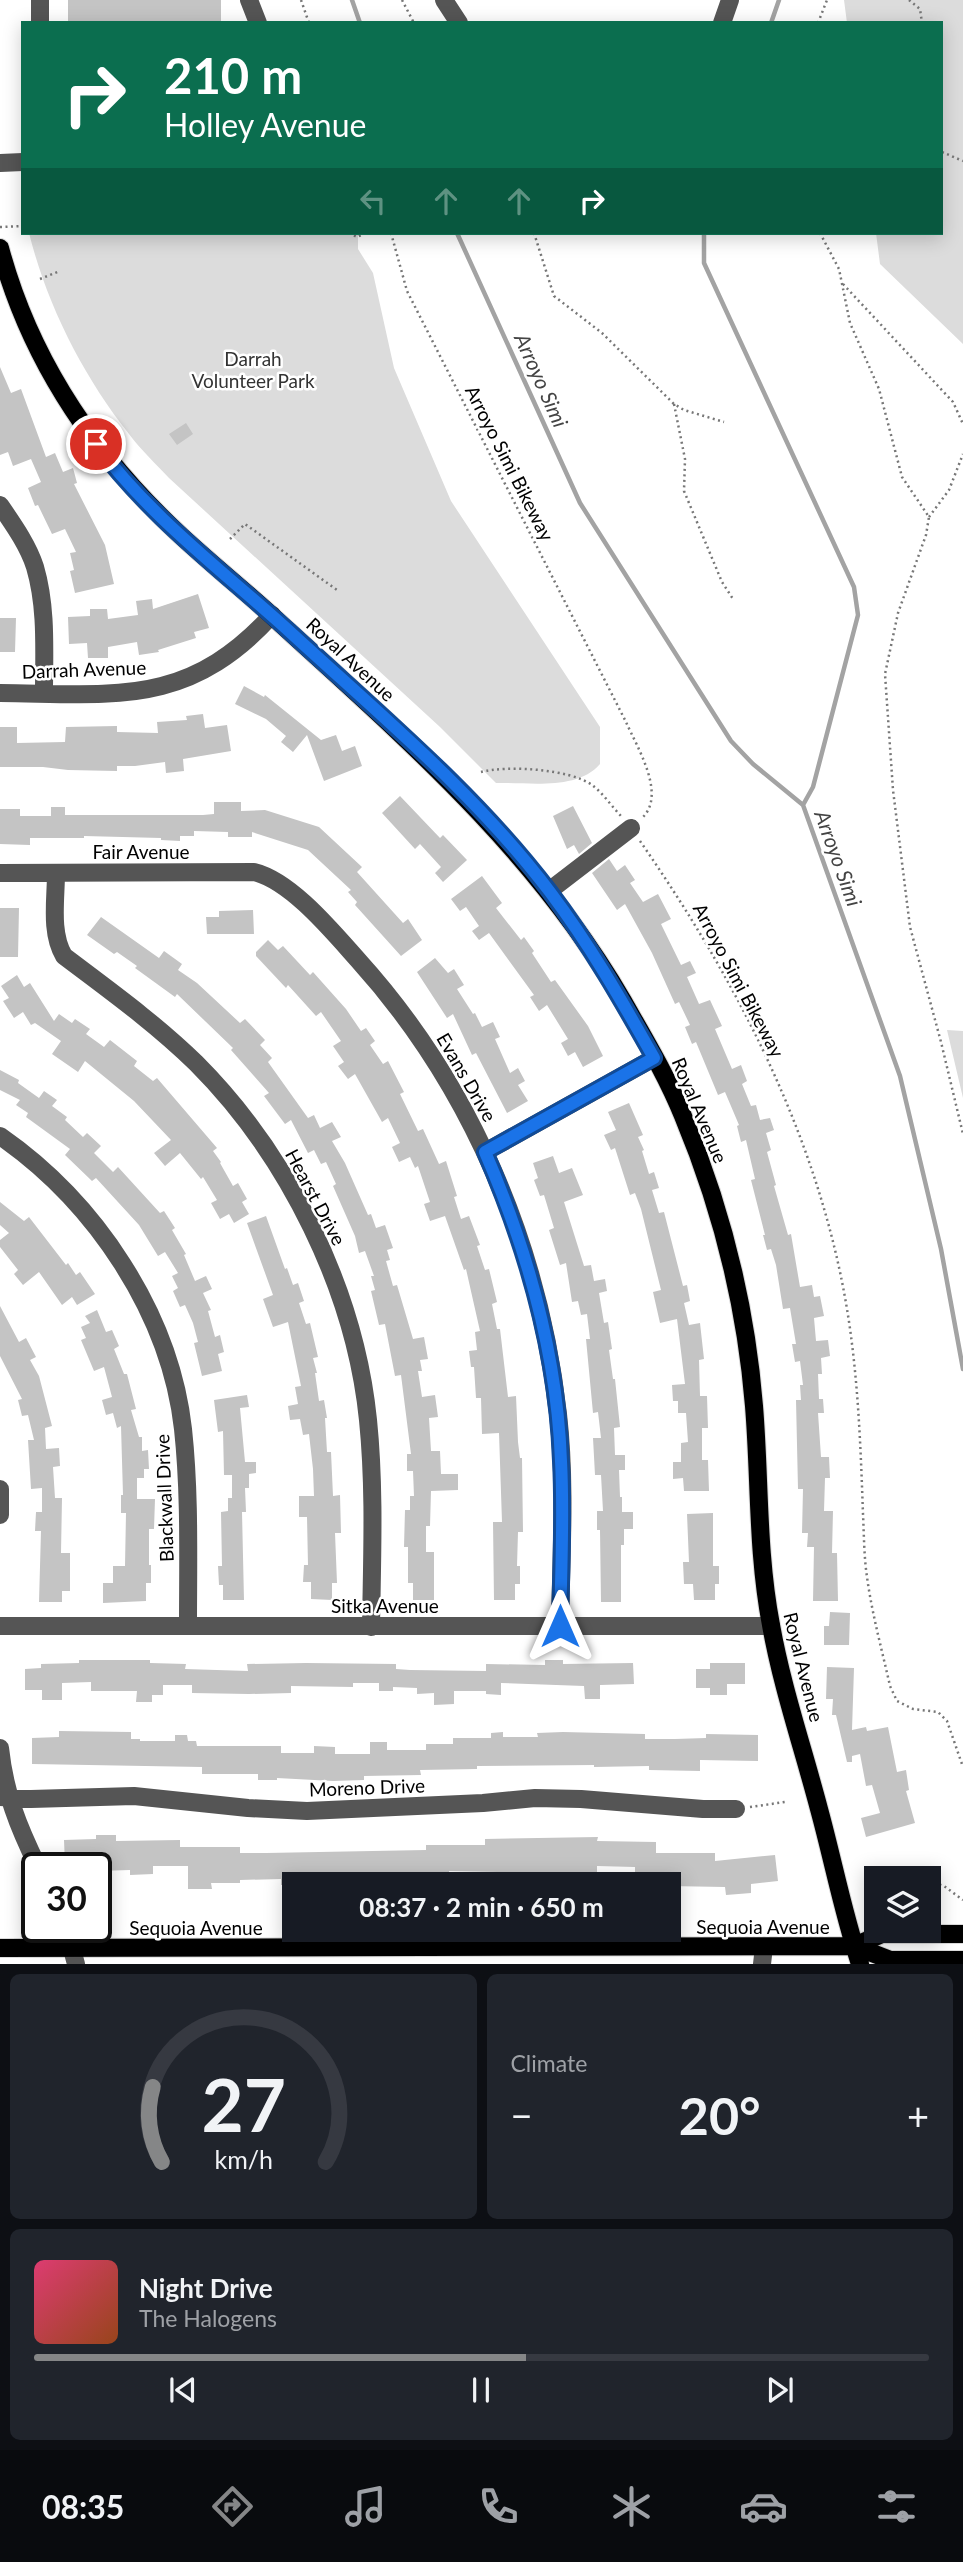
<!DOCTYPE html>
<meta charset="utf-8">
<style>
body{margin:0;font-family:Lato,sans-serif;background:#20242c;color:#f1f3f6;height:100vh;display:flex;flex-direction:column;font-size:26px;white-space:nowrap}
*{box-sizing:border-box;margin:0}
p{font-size:23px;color:#9ea1a6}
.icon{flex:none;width:38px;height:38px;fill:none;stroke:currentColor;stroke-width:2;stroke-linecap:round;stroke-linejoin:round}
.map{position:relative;height:1964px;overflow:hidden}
.drawer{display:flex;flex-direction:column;gap:10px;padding:10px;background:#0d0f14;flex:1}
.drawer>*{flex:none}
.banner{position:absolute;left:21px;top:21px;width:922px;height:214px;border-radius:0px;box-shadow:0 4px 18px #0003;background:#0b6e4f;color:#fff;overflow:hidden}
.tools{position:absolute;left:864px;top:1866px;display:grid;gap:14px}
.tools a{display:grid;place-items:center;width:77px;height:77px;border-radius:0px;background:#171b24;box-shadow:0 4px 18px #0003;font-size:35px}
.speed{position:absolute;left:21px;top:1852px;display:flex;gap:14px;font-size:35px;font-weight:700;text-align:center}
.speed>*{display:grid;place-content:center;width:91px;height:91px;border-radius:50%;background:#171b24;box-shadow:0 4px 18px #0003;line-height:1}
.speed .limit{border:4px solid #111;border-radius:10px;background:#fff;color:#111}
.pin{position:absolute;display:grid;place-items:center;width:60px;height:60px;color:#fff;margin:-30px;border:4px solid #fff;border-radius:50%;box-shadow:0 2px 7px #0007}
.me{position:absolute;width:77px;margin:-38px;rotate:0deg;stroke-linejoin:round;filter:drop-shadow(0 0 5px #0008)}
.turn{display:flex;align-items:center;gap:24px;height:147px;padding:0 28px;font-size:32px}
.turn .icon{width:91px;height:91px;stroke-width:2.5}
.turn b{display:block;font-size:49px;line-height:60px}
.lanes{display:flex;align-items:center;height:66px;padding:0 28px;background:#0003;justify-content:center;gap:35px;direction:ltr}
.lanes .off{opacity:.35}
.big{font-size:52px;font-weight:700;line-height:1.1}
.drawer .card{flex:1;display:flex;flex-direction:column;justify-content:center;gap:10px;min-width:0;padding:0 24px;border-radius:10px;background:#20242c}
.drawer .dial{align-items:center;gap:0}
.dial svg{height:182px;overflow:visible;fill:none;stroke:#363941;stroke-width:7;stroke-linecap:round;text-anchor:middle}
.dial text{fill:#f1f3f6;stroke:none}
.song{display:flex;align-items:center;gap:21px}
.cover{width:84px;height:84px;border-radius:10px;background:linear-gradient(135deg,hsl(340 70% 55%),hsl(20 70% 35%))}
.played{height:7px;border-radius:4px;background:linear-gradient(90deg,#858687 55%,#363941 55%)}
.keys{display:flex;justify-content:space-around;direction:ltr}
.heat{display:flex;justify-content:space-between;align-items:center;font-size:38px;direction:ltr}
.drawer .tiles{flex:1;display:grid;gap:10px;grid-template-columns:1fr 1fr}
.card:last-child{grid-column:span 2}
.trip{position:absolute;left:282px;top:1872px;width:399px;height:70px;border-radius:0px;background:#171b24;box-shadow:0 4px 18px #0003;font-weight:700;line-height:70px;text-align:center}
.tab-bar{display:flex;height:112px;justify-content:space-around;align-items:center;background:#090b0e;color:#9ea1a6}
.tab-bar .icon{width:49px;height:49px}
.tab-bar .selected{color:#858687}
.tab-bar b{font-size:32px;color:#f1f3f6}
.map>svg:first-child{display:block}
.green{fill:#dcdcdc}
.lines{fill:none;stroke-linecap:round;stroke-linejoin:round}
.stream{stroke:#a3a3a3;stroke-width:4.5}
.building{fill:#c4c4c4}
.major-casing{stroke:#dbdbdb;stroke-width:20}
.path{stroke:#777;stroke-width:2.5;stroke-dasharray:2 3.5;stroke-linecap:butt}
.minor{stroke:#555;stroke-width:18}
.major{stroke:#000;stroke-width:18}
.route-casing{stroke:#114b97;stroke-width:18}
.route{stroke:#1a73e8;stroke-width:12}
.labels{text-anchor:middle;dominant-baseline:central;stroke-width:5;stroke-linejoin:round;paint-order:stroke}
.park-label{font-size:19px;fill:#333;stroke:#fff}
.street-label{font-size:19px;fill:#000;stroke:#fff}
.water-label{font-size:21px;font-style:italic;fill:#444;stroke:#fff}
</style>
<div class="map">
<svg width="963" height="1964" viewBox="0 0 963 1964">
<rect width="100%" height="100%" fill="#fff"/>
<!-- green -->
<path class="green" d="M844,0H963V344L880,264L876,233H942V23H847Z
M29,233H358V249L373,273L394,368L451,501L600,727V764C577,791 528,782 496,783L440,727L169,478C156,464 141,450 129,434C83,376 47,305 29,233Z
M947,1030L963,1031V1098Z"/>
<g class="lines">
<!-- stream -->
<path class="stream" d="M352,0L360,23
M771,23L779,0
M457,233L580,503L731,741L753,764L803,805L900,1076L941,1249L963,1369
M704,233V263L854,587L858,615L813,787L803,805"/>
</g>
<!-- building -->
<path class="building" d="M68,0H221V23H68Z
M0,367L11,393L21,389L46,457L55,453L63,472L73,468L77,483L74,484L105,545L114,584L75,593L70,571L74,570L70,553L76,552L65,529L52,534L38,505L35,506L28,488L41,482L31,459L13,466L8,452L0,455Z
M186,423L193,434L177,445L169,434Z
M198,594L209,628L194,632L196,638L158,650L159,652L139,655L137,642L108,647V658H88L87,643L69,644L68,617L90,616V609H107L108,619L138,615L136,601L152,599L153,609Z
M0,618H16L15,652H0Z
M244,686L264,697L265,695L321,740L336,735L342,751L355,746L362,766L324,781L307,735L293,752L281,742L286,736L266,719L235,704Z
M203,714L205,728L227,725L231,751L183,759L184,771L166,773L165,762L135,766H117V771L68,770L43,767H0V727H17V743L65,742L66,727L117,726V732L158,733L157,722L187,720L186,716Z
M400,796L440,838L443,835L467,860L443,882L435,873L441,867L420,844L415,849L382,813Z
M214,802H241V811L265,810L319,827L362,867L357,872L403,923L408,919L422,940L401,956L355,905L357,902L348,892L351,890L308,850L252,832V837H228V832L194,831V836H180V841L161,840V838L84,836V838H30V845L0,844V809H20V816H51V807H65V815H203L214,814Z
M573,806L592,843L579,854L574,845L567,849L553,816Z
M609,859L617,871L625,865L635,880L630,883L643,902L658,894L671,919L661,924L681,965L690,961L696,973L687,977L699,1004L710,1000L722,1026L715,1029L732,1069L741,1065L747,1081L742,1084L751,1106L756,1105L760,1120L770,1118L774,1130L766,1133L771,1150L767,1152L776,1185L774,1186L788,1235L791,1234L800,1287L812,1285L814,1297L820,1296L824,1316L814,1318L816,1341L828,1340L830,1356L821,1358L822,1374H818L819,1399H823L824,1413H818L821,1457H829L830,1478H825L824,1511H833L832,1553H837L838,1601H813L814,1547H807L808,1533H802L803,1489H798L796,1400H801L800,1385H803L800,1361L795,1362L792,1344H796L790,1308L783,1309L776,1265L771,1249L767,1250L763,1235H765L751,1180L755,1179L746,1140L741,1142L737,1126L739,1125L725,1092L718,1095L696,1042L692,1044L685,1027L690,1025L679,1002L675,1004L652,953L625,904L617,910L592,873Z
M482,876L502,903L496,908L521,940L524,937L534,951L532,953L551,982L555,980L588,1026L603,1056L583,1067L575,1052L568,1056L561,1043L568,1039L547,1005L539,1011L530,997L534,995L489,933L479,940L472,931L479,926L466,907L460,911L451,899Z
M0,908H19L18,957H0Z
M253,910L254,934H207L206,917H219V911Z
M101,917L159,958L164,951L182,964L178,970L197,983L240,1023L245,1019L265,1040L260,1045L272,1058L268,1062L308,1118L314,1115L320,1128L332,1122L341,1137L332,1141L345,1163L368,1215L371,1214L376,1228L385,1225L393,1248L387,1250L390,1260L386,1261L393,1286L397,1285L413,1339L424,1337L428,1359L420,1360L422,1371H418L422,1397L435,1395L438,1417L429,1418L431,1451H440L441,1474H458V1490L431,1491L430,1526H426V1552H434V1600H413V1583H408V1547H404L405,1510H410V1496H414L413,1471H407V1454H411L401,1375L395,1376L385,1324L379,1325L371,1291L375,1290L371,1276H374L365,1251L359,1253L355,1236L333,1186L336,1184L326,1162L321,1164L314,1150L308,1153L291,1120L285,1124L264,1096L269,1093L231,1050L233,1048L177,994L175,997L135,968L137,966L117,952L114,954L87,935Z
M268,940L278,950L283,946L310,975L313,972L346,1009L361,1031L366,1028L375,1041L370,1045L383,1064L388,1061L404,1092L400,1094L418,1131L423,1129L439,1164L446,1161L457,1196L454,1197L461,1219L469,1216L480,1245L477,1246L485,1270L489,1269L497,1302L492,1304L497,1329H500L508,1397L516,1396L518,1442L520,1458H522L523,1532H518L517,1566H520V1584H515V1600H494L493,1522H502L499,1433L482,1434L481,1398H476L474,1367H471L469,1351L477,1350L475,1332L480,1331L466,1269L464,1270L445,1216L430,1221L424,1204L430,1202L418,1166L415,1168L410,1157L399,1162L392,1147L400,1143L388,1118L382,1122L355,1074L348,1079L338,1066L344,1062L333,1046L341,1041L321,1012L316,1016L288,985L286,988L256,956V952Z
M435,958L448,973L454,969L464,985L457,989L473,1014L475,1013L482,1027L493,1022L500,1037L495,1039L510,1073L518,1068L525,1081L518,1085L528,1101L507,1113L476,1053L472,1055L453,1014L447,1018L417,972Z
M17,975L24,987L30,983L54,1021L59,1014L72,1023L75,1019L90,1029L86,1034L104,1047L110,1040L137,1061L134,1066L153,1081L157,1078L217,1148L213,1151L221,1162L220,1163L233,1186L238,1183L247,1199L242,1202L249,1214L234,1223L229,1214L220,1219L211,1203L217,1200L203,1177L201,1179L180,1153L165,1166L154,1153L171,1140L134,1101L85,1061L78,1072L52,1054L61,1041L35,1023L31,1025L23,1012L14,1018L3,1001L9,998L1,986Z
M0,1070L19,1080L18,1083L39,1098L44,1091L57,1100L52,1106L67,1117L65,1120L83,1137L87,1133L101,1146L94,1153L113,1172L118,1167L160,1213L164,1211L175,1228L172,1230L186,1254L184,1255L195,1281L206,1276L212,1289L203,1293L211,1310L208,1311L215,1337L220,1335L224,1352L218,1354L222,1371L202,1376L194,1343L198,1342L193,1323L185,1305L180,1307L173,1291L178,1288L172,1276L178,1273L165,1252L158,1256L139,1225L96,1178L92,1181L65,1155L70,1149L26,1117L28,1113L16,1105L20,1100L0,1090Z
M629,1103L643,1135L638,1137L644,1150L642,1151L649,1174L654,1172L659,1188L652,1190L659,1213L664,1212L683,1286L687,1285L690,1301L684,1303L689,1325L700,1323L704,1359L699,1360L700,1396H707L708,1428H702V1460H708L709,1491H684L683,1478L673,1479V1462H681V1443L688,1442L686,1413H678V1401H673L672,1385L685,1384L677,1319L660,1323L653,1292L661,1290L641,1209L635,1193L630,1195L615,1148L611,1150L604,1135L616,1130L608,1112Z
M553,1156L559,1173L572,1168L583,1195L564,1202L584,1266L591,1265L594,1281L605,1279L607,1291L599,1293L604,1323L608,1322L612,1349L609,1350L613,1379H615L620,1427L614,1428L615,1455H625V1470H619L620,1497H622V1512H633V1529H624V1545H621V1602H601L600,1530H597V1511H603L601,1475H595L593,1438H601L598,1412L593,1413L586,1339H590L587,1314L581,1315L578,1301L572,1302L566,1263L560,1265L549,1230L554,1228L544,1195L540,1196L534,1180L538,1178L533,1163Z
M0,1202L24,1221L29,1217L66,1265L68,1263L76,1275L80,1272L95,1294L77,1305L72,1297L62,1305L39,1272L23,1285L14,1274L18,1270L0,1247V1240L9,1233L0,1225Z
M266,1216L285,1269L287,1268L293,1285L298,1283L304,1301L299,1303L306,1324L310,1323L318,1357L313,1358L317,1373H315L319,1401L324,1400L327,1418H325L327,1452H331L333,1496L340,1495L341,1533H335L337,1583H332V1600L311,1599V1582H303L304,1565H308L307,1517H299V1496H314L313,1469L309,1434L303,1435L300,1419L290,1420L288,1406L298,1404L295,1387L301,1386L288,1322L273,1327L263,1299L273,1295L247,1223Z
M0,1306L19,1342L26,1338L36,1357L30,1360L39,1376L52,1426L45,1428L46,1449L59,1448L60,1466L53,1467L55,1498H62L61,1553H70V1591H62V1602H39L41,1531H35L36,1512H42V1488L31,1489L28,1440H34L28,1415L22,1416L18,1400L22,1399L0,1356Z
M97,1310L106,1332L112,1330L119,1346L114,1349L124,1374H127L136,1409L131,1410L139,1437H142V1451L148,1450L149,1469H144V1478H137V1499H155L154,1529H149V1565H151V1583H146V1601L103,1603V1583H113V1566H125L126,1513H121V1495H123L121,1426L117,1428L113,1413L106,1415L102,1400L112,1397L104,1367L94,1371L81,1340L86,1338L81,1327L90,1323L85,1316Z
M247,1395L249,1407L240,1408L245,1462H256V1473L249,1474V1488H245L246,1512H242L244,1600H223V1585H219L218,1566H222L221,1512L228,1511V1498H232V1475H224L223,1431L218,1432L214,1400Z
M713,1513V1566H719V1584H715V1600H694L693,1584H684L683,1562H689L687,1514Z
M830,1612L850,1613L849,1645H824V1626H829Z
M79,1660H150V1663L186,1664L185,1669L248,1671L247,1664L306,1663L396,1664V1669L410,1670L486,1671V1664L545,1665V1660H563V1664L633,1663L634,1684L600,1685V1699H585L584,1686L501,1683V1695L486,1694V1691H454V1704L434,1705V1693L417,1694V1688L393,1687V1691H379V1683H353V1687L291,1686V1693L249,1694L192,1693V1685H163V1695H152V1702H136L137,1691H91V1682L62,1683V1700H42V1690H25V1669L41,1668V1664L79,1663Z
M710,1663H745V1684H727V1695H710V1688H696V1669H710Z
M827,1667L854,1668L852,1730L866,1727L867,1731L888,1727L897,1772L906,1770L909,1790L906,1791L915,1823L866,1837L861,1818L880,1813L872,1785L866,1786L860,1754L852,1756V1762H847L836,1715H832L833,1699H826Z
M59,1731L131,1732V1739H140V1741H175V1735H187L188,1741H196L197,1746H281V1753H314V1746L335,1747V1754H370V1742H387V1750H426V1744H453V1738H491V1733L503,1732V1737H538L537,1733L563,1732L645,1734V1739H675L706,1738V1734L758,1735V1761L700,1760V1771L649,1770V1766L594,1767V1765L477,1766V1769L420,1770L421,1775L364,1776V1780L333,1781L277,1778V1780H258V1774H202V1767L32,1764V1738L59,1737Z
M96,1835H116V1841L180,1840V1847H240V1853H266L426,1850V1845H485V1839L598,1837L597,1841L656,1842V1853H715V1861L775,1855L778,1881L751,1884V1893L726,1895L725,1887L668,1886L663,1885V1877L635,1876V1867L597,1866V1875L564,1874V1878H544V1873L449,1871V1875H410V1885H394L395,1876L358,1875V1885H281V1879L240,1880V1883H211L212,1889H188V1866H153V1874L130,1875V1870L98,1871V1863L65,1864L64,1840L96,1839Z"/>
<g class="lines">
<defs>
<path id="major" d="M0,248C30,360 93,453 177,532C211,564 248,593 282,625C408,740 536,851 623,1001C644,1038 667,1076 683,1116C721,1207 746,1307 754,1406C760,1479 757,1552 771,1625C782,1687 803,1748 819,1809C833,1860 843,1913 860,1964
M854,1946L882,1934H963
M0,1948L854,1946L890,1960H963"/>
</defs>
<!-- major casing -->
<use href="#major" class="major-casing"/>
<!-- path -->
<path class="path" d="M301,0L309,23
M402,0L414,23
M909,0L920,9L922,23
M818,23L827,0
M942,152L963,161
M0,227L23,226
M84,233H139
M349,233L357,237L366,233
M391,233L407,291L626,722C637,747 667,795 642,818
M534,233L554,296L602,333L674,404L684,410L724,422
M820,233L839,269L850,323L879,389L902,477L929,517L926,535L898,613L885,674L893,790L910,927L941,1042L963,1134
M40,279L60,271
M843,284L953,402L963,424
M674,404L685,459L684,491L722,582L733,599
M929,517L949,490L963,454
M230,539L245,524L337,590
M481,772C507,765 570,769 592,785C603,793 612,807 622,817
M640,841C744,991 830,1161 852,1344C859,1400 861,1458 863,1514C864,1535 864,1557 867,1577C872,1614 882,1650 890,1686L897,1701L913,1709L938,1712L947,1721L963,1767
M750,1807L785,1802
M929,1881L944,1886L963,1900"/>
<!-- minor -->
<path class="minor" d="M249,0L258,23
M444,0L459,23
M40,23V0
M722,23L730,0
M0,163L23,162
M0,505C13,524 28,545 35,567C47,608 44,651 44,693
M0,693C114,694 187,708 272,615
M0,873L254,872C291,881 332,931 358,960C471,1085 539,1246 558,1414C566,1484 561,1556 560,1626
M56,873C56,899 50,933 64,956C109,990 155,1023 196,1063C288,1155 355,1290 368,1420C375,1489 372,1558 371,1627
M549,891L631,828
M0,1136C95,1202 170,1313 183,1429C190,1494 188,1560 188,1626
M485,1152L654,1058
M0,1489V1515
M0,1626H771
M0,1748C5,1794 18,1826 38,1867
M0,1797L31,1799L134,1796L248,1808L307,1811L483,1803L535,1798L581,1799L703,1809H736
M66,1927L76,1964
M762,1964L764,1947"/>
<!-- major -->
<use href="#major" class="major"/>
</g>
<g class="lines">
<defs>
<path id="route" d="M96,444C149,516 223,571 289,631C379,714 476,794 550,892C590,945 622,1001 654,1058L485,1152C528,1251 557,1353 561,1461C564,1516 561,1571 560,1626"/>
</defs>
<!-- route casing -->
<use href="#route" class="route-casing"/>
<!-- route -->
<use href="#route" class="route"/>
</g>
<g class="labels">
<!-- park labels -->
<g class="park-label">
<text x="253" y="358">Darrah<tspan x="253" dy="22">Volunteer Park</tspan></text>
</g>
<!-- street labels -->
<g class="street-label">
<text transform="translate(510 463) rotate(63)">Arroyo Simi Bikeway</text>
<text transform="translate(351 659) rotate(43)">Royal Avenue</text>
<text transform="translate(84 669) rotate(-2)">Darrah Avenue</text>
<text x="141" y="851">Fair Avenue</text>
<text transform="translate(739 980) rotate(62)">Arroyo Simi Bikeway</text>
<text transform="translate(467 1077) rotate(60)">Evans Drive</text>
<text transform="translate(700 1110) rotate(67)">Royal Avenue</text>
<text transform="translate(316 1197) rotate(62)">Hearst Drive</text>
<text transform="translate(164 1498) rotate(-92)">Blackwall Drive</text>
<text x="385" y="1605">Sitka Avenue</text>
<text transform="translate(804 1667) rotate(76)">Royal Avenue</text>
<text transform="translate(367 1787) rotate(-2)">Moreno Drive</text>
<text x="763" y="1926">Sequoia Avenue</text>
<text x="196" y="1927">Sequoia Avenue</text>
</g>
<!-- water labels -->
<g class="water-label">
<text transform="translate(542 380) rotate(66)">Arroyo Simi</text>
<text transform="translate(839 858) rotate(70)">Arroyo Simi</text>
</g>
</g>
</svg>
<div class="tools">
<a><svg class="icon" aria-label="layers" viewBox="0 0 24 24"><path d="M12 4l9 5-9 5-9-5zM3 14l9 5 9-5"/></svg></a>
</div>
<div class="speed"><div class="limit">30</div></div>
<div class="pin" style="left:96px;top:444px;background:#d93025"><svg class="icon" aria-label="arrive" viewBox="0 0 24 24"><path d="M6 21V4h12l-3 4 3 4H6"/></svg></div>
<svg class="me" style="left:560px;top:1626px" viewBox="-20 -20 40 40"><path d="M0-17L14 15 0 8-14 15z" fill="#1a73e8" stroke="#fff" stroke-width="4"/></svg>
<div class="trip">08:37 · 2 min · 650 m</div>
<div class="banner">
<div class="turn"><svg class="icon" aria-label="right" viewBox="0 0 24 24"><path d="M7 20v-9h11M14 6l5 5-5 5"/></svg><div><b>210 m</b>Holley Avenue</div></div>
<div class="lanes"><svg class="icon off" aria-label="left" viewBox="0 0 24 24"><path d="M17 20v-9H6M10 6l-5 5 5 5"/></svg><svg class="icon off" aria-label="ahead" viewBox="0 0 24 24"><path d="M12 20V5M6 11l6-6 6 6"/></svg><svg class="icon off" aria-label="ahead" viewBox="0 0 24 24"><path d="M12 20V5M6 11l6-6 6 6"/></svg><svg class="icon" aria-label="right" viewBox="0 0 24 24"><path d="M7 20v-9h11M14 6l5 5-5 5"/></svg></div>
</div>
</div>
<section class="drawer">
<div class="tiles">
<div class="card dial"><svg viewBox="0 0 100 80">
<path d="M14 69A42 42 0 1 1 86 69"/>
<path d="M14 69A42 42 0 0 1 10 36" stroke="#858687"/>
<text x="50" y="56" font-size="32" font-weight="700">27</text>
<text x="50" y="72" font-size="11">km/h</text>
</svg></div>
<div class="card"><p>Climate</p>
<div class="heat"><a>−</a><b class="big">20°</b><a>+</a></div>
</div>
<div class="card">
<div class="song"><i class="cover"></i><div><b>Night Drive</b><p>The Halogens</p></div></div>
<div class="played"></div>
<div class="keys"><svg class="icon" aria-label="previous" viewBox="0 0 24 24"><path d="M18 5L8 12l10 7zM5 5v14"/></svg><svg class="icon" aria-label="pause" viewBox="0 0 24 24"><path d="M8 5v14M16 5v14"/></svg><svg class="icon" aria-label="next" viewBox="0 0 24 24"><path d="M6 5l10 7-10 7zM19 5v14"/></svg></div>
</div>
</div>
</section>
<nav class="tab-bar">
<b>08:35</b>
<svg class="icon selected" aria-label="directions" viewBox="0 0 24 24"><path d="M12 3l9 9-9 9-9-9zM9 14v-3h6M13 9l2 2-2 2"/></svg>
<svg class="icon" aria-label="music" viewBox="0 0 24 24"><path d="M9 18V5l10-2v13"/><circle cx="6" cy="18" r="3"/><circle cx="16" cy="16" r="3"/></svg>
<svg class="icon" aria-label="phone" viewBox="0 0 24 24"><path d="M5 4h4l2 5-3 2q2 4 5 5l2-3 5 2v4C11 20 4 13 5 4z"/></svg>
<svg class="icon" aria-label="climate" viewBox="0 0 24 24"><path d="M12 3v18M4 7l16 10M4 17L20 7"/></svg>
<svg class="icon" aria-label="car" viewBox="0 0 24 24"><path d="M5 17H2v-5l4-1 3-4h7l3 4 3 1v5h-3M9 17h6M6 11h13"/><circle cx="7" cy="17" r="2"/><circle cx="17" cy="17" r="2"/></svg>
<svg class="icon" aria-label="filters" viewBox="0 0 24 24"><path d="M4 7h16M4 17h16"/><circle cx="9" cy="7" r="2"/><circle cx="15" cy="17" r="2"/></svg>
</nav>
